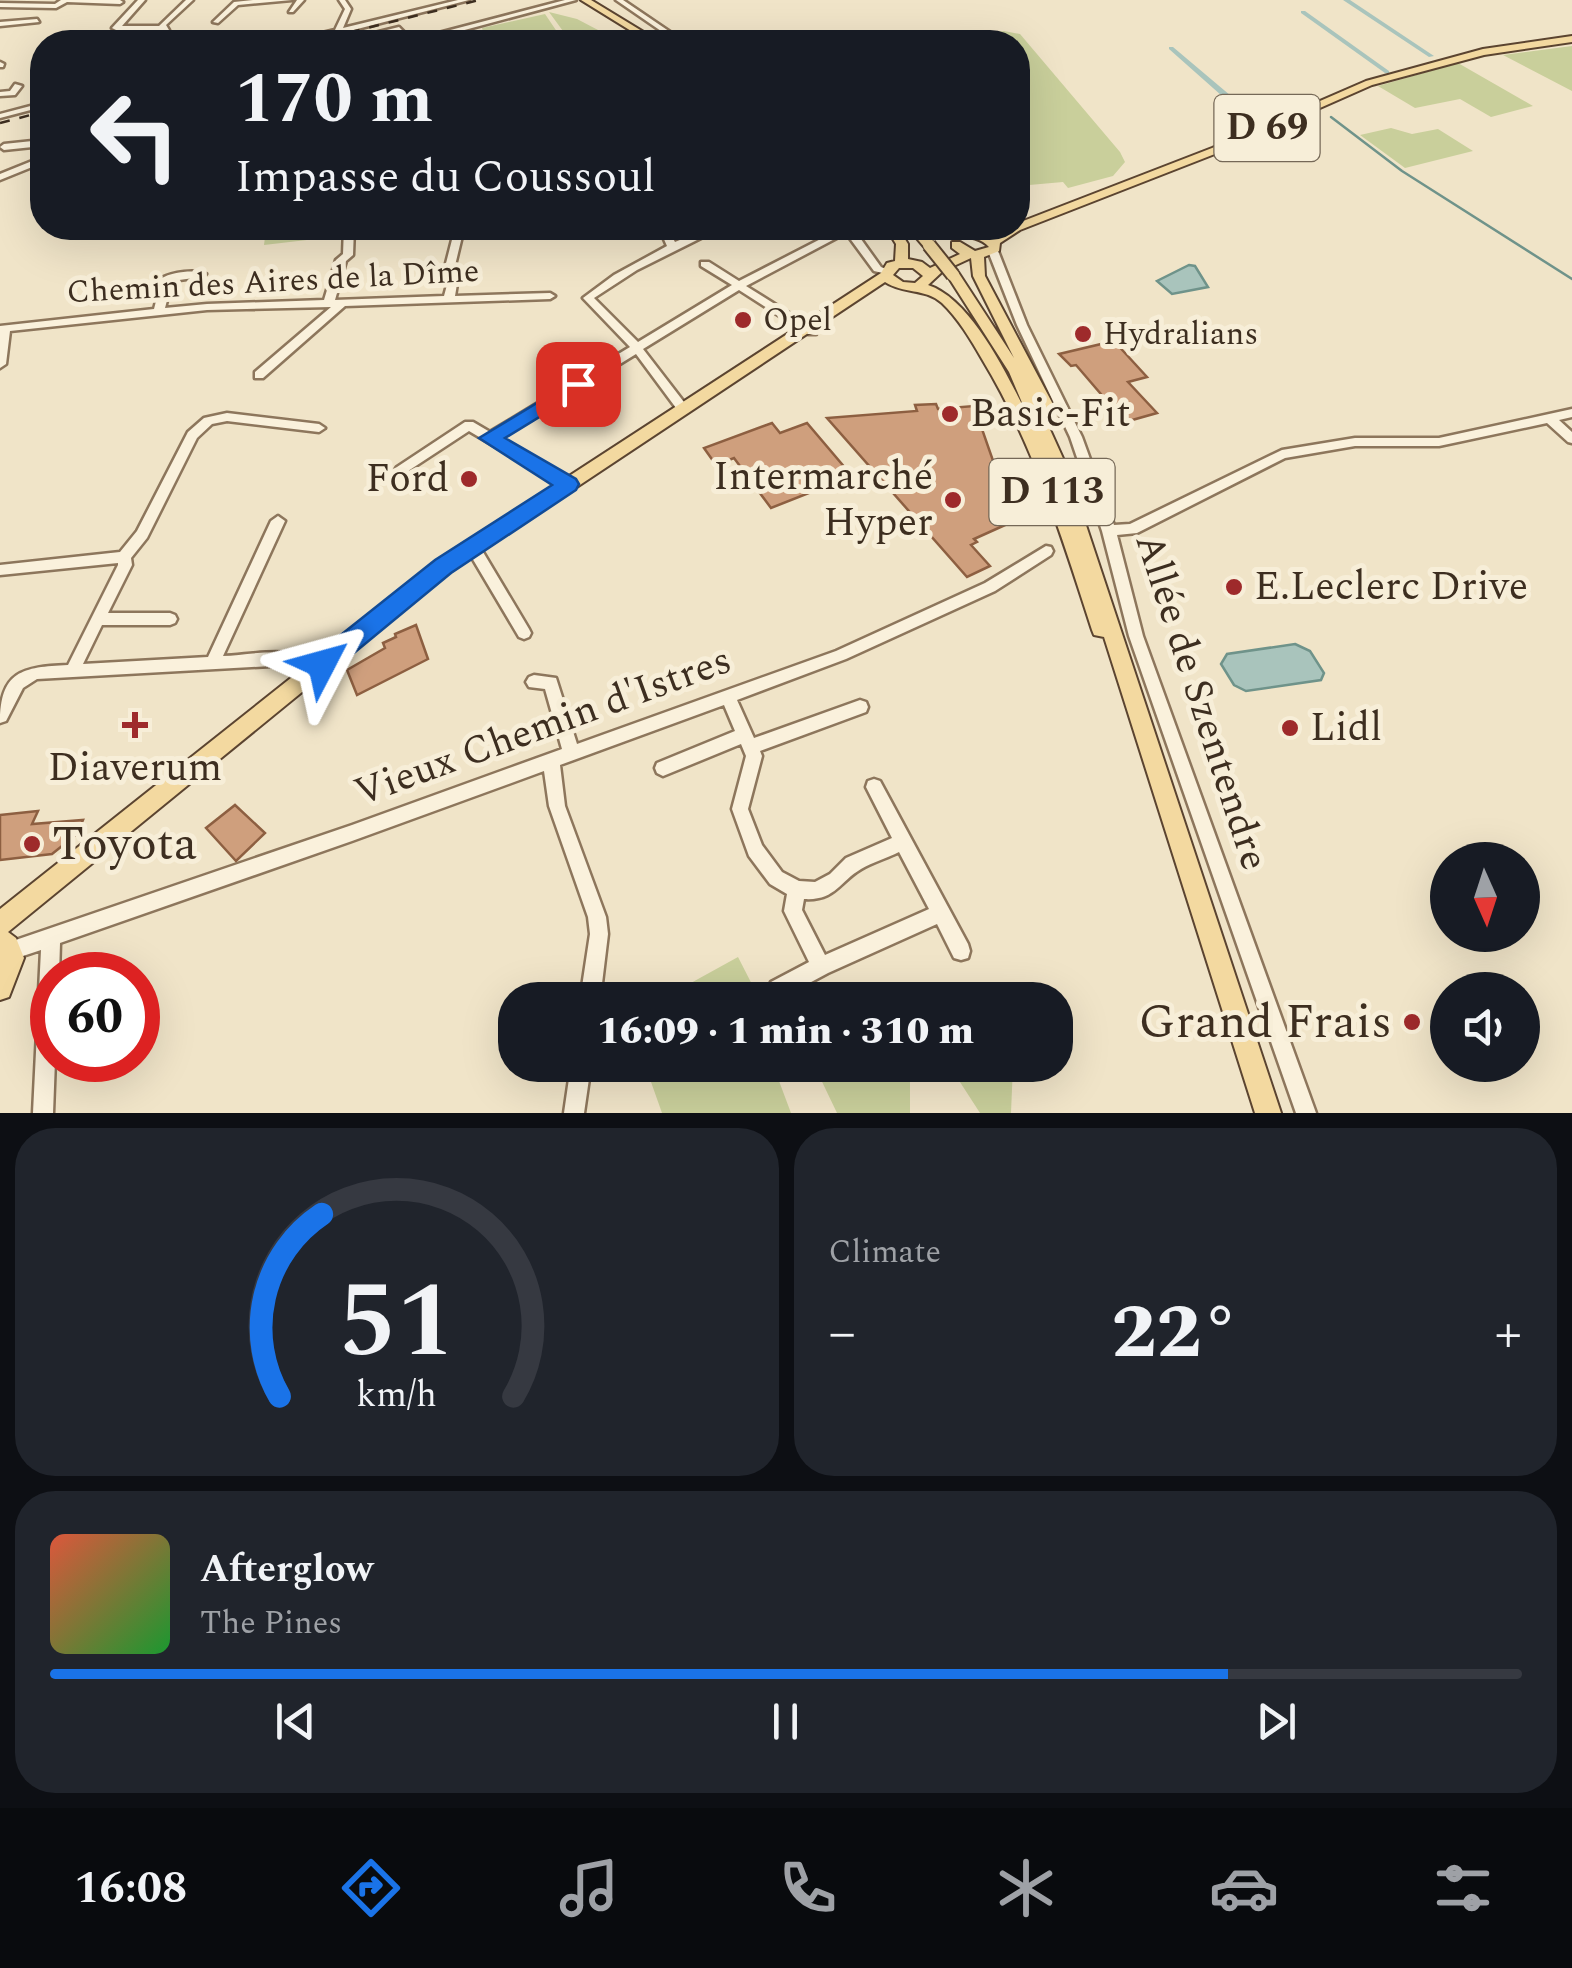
<!DOCTYPE html>
<meta charset="utf-8">
<style>
body{margin:0;font-family:Spectral,serif;background:#20242c;color:#f1f3f6;height:100vh;display:flex;flex-direction:column;font-size:38px;white-space:nowrap}
*{box-sizing:border-box;margin:0}
p{font-size:32px;color:#9ea1a6}
.icon{flex:none;width:55px;height:55px;fill:none;stroke:currentColor;stroke-width:2;stroke-linecap:round;stroke-linejoin:round}
.map{position:relative;height:1113px;overflow:hidden}
.side{display:flex;flex-direction:column;gap:15px;padding:15px;background:#0d0f14;flex:1}
.side>*{flex:none}
.hud{position:absolute;left:30px;top:30px;width:1000px;height:210px;border-radius:40px;box-shadow:0 10px 40px #0002;background:#171b24;color:#f1f3f6;overflow:hidden}
.needle{width:65px;rotate:177deg}
.controls{position:absolute;left:1430px;top:842px;display:grid;gap:20px}
.controls a{display:grid;place-items:center;width:110px;height:110px;border-radius:50%;background:#171b24;box-shadow:0 10px 40px #0002;font-size:50px}
.speed{position:absolute;left:30px;top:952px;display:flex;gap:20px;font-size:50px;font-weight:700;text-align:center}
.speed>*{display:grid;place-content:center;width:130px;height:130px;border-radius:50%;background:#171b24;box-shadow:0 10px 40px #0002;line-height:1}
.speed .limit{border:15px solid #d22;background:#fff;color:#111}
.pin{position:absolute;display:grid;place-items:center;width:85px;height:85px;color:#fff;margin:-42px;border-radius:20px;box-shadow:0 5px 15px #0006}
.me{position:absolute;width:110px;margin:-55px;rotate:51deg;stroke-linejoin:round;filter:drop-shadow(0 0 8px #0008)}
.turn{display:flex;align-items:center;gap:35px;height:210px;padding:0 40px;font-size:45px}
.turn .icon{width:130px;height:130px;stroke-width:2.5}
.turn b{display:block;font-size:70px;line-height:85px}
.big{font-size:75px;font-weight:800;line-height:1.1}
.side .card{flex:1;display:flex;flex-direction:column;justify-content:center;gap:15px;min-width:0;padding:0 35px;border-radius:40px;background:#20242c}
.side .dial{align-items:center;gap:0}
.dial svg{height:260px;overflow:visible;fill:none;stroke:#363941;stroke-width:7;stroke-linecap:round;text-anchor:middle}
.dial text{fill:#f1f3f6;stroke:none}
.song{display:flex;align-items:center;gap:30px}
.cover{width:120px;height:120px;border-radius:15px;background:linear-gradient(135deg,hsl(10 70% 55%),hsl(130 70% 35%))}
.played{height:10px;border-radius:5px;background:linear-gradient(90deg,#1a73e8 80%,#363941 80%)}
.keys{display:flex;justify-content:space-around;direction:ltr}
.heat{display:flex;justify-content:space-between;align-items:center;font-size:55px;direction:ltr}
.side .tiles{flex:1;display:grid;gap:15px;grid-template-columns:1fr 1fr}
.card:last-child{grid-column:span 2}
.trip{position:absolute;left:498px;top:982px;width:575px;height:100px;border-radius:40px;background:#171b24;box-shadow:0 10px 40px #0002;font-weight:800;line-height:100px;text-align:center}
.tabs{display:flex;height:160px;justify-content:space-around;align-items:center;background:#090b0e;color:#9ea1a6}
.tabs .icon{width:70px;height:70px}
.tabs .current{color:#1a73e8}
.tabs b{font-size:45px;color:#f1f3f6}
.map>svg:first-child{display:block}
.green{fill:#c9cf9b}
.water{fill:#a9c4bc;stroke:#6f938a;stroke-width:2.5}
.lines{fill:none;stroke-linecap:round;stroke-linejoin:round}
.stream{stroke:#6f938a;stroke-width:2.5}
.canal{fill:#a9c4bc;fill-rule:evenodd}
.building{fill:#cf9f7d;stroke:#8d5f41;stroke-width:2.5}
.minor-casing{stroke:#8d765c;stroke-width:5}
.major-casing{stroke:#5b4430;stroke-width:4}
.minor{fill:#faf1dc;fill-rule:evenodd}
.major{fill:#f3d9a0;fill-rule:evenodd}
.rail{stroke:#3d2e20;stroke-width:2.5;stroke-dasharray:10 10;stroke-linecap:butt}
.major-bridge-casing{stroke:#5b4430;stroke-width:16;stroke-linecap:butt}
.major-bridge{stroke:#f3d9a0;stroke-width:12}
.route{fill:#1a73e8;stroke:#114b97;stroke-width:2.5}
.poi-dot{fill:#9e2a2b;stroke:#f7eed8;stroke-width:4}
.labels{text-anchor:middle;dominant-baseline:central;stroke-width:10;stroke-linejoin:round;paint-order:stroke}
.far-street-label{font-size:32px;fill:#3d2e20;stroke:#f7eed8}
.far-poi-label{font-size:32px;fill:#3d2e20;stroke:#f7eed8;text-anchor:start}
.shield{fill:#f7eed8;stroke:#756857;stroke-width:2.5}
.shield-label{font-size:38px;font-weight:bold;fill:#3d2e20}
.poi-label{font-size:40px;fill:#3d2e20;stroke:#f7eed8;text-anchor:start}
.street-label{font-size:40px;fill:#3d2e20;stroke:#f7eed8}
.near-poi-label{font-size:48px;fill:#3d2e20;stroke:#f7eed8;text-anchor:start}
</style>
<div class="map">
<svg width="1572" height="1113" viewBox="0 0 1572 1113">
<rect width="100%" height="100%" fill="#f0e4c8"/>
<!-- green -->
<path class="green" d="M549,12L577,19L621,42H571Z
M545,14L564,42H486L482,28Z
M1004,31L1020,34L1120,152L1125,162L1113,176L1068,188L1063,182L1018,186V42H866Z
M1572,46V91L1503,55Z
M1458,63L1533,106L1491,117L1460,99L1415,108L1378,86Z
M1391,128L1412,134L1438,129L1473,151L1405,168L1360,135Z
M250,228H341V236L264,245L265,237L249,238Z
M738,957L760,1000H660Z
M645,1065H773L791,1113H662Z
M814,1065H940L910,1078V1113H837Z
M949,1065H1013L1011,1113H980Z"/>
<!-- water -->
<path class="water" d="M1189,265L1195,266L1208,287L1172,294L1157,281Z
M1295,644L1310,651L1324,673L1321,680L1246,691L1234,685L1221,664L1227,654Z"/>
<g class="lines">
<!-- stream -->
<path class="stream" d="M1331,117L1402,171L1572,279"/>
<!-- canal -->
<path class="canal" d="M1343,0H1350L1434,56L1429,57Z
M1301,11H1305L1389,71V73H1385L1301,13Z
M1169,47H1173L1263,123V127H1257L1169,49Z"/>
</g>
<!-- building -->
<path class="building" d="M1114,341L1147,377L1128,382L1157,413L1125,422L1076,365L1071,366L1059,354Z
M936,404L938,409L974,406L1014,521L974,539L977,542L971,545L990,566L967,577L827,418L917,411L915,405Z
M772,423L780,433L807,423L852,476L771,508L734,458L716,465L704,448Z
M416,625L428,659L357,695L347,670L385,648L383,643L396,637L395,634Z
M235,805L265,833L236,861L206,828Z
M38,811L32,824L83,820L77,834L52,854L0,860V815Z"/>
<g class="lines">
<defs>
<path id="minor" d="M61,0H120L123,2L120,4L67,2L56,8L0,7V3L55,4Z
M138,0H145L122,26H159L186,0H193L166,25L169,30L159,42H152L161,30H116L112,28Z
M253,0H292L238,5L218,23L213,22L234,2Z
M297,0H304L293,12H289Z
M339,0H345L351,9L343,28L458,0H469L338,34L303,42H293V40L335,30L345,9Z
M565,0H576L420,42H407L397,32L349,42H338L399,27L412,40Z
M616,0H623L685,42H677Z
M37,19L39,22L0,26V22Z
M223,38L227,40L226,42H195Z
M0,62L4,64L3,67H0Z
M15,84L22,86L15,95L0,96V92L10,91Z
M42,103V107L0,118V114Z
M42,140V146L4,150L0,147L4,144Z
M42,157V163L0,180V174Z
M344,228H354L353,255L346,261L335,300L444,296L447,285L442,279L455,228H464L452,278L457,284L455,296L550,293L555,296L550,299L345,306L263,378H255V372L331,307L207,310L10,331L6,364L0,368V326L154,309L162,278C172,272 196,269 206,274L201,277L172,281L165,308L207,304L324,300L336,260L343,254Z
M659,228H667L675,242L709,228H721L637,270L594,298L638,342L732,285L701,266V262H709L739,281L842,228H853L881,267L892,271L887,274L874,271L846,233L746,286L816,330V334H808L739,290L643,349L687,406L689,409L687,412H679L636,354L500,438L574,481L575,484L574,487H564L469,431L405,473H397L395,470L397,467L465,422H473L490,432L630,347L583,298L614,275L667,246Z
M993,248L998,251L1027,325L1082,437L1114,525L1130,524L1282,450L1355,438H1439L1572,409V417L1559,420L1572,432V443L1568,442L1547,423L1439,446H1355L1285,458L1137,533L1117,535L1143,636L1316,1113H1296L1129,636L1102,531L1070,437L1017,325L988,251Z
M227,413L319,424L325,428L319,432L227,421L212,424L197,438L147,538L131,558L132,565L108,613H170L175,615L177,619L175,623L170,625H102L83,664L208,657L271,521L278,516L285,521L223,656C254,655 302,642 322,671L319,676L314,678L300,668L289,665L37,679L23,688L6,721L0,723C0,671 22,667 68,665L118,565V563L0,575V565L120,552L137,531L188,432L204,418Z
M472,541L477,542L529,629L531,633L529,637L524,639L519,637L465,546L467,542Z
M1046,546L1051,547L1053,551L1051,555L995,591L846,659L737,700L754,738L860,700L866,702L868,707L866,712L760,751L762,756L748,809L762,845L782,872L799,881L815,882L830,874L846,858L892,838L866,787L868,781L874,779L880,781L968,944L970,951L968,958L961,960L954,958L937,924L828,973L785,996L778,999L771,996L768,989L771,982L809,962L784,911L787,894L770,884L749,856L732,809L746,756L741,744L663,776L657,773L655,768L657,763L735,731L724,705L560,765L565,806L606,917L608,934L600,1000H580L590,934L588,917L549,806L544,771L352,841L60,943L59,975H52V1060H55L53,1113H33L41,950L11,960L4,958L2,951L4,944L352,825L562,749L545,689L529,687L526,682L529,677L534,675L556,678L577,744L836,651L985,583ZM899,852L929,909L825,955L802,910L804,899C835,901 839,882 861,869C873,862 887,858 899,852Z
M571,1065H591L584,1113H564Z"/>
<path id="major" d="M581,0H591L660,42H649Z
M1572,36V42L1484,55L1372,85L1220,152L1020,230L1000,243L999,251L984,257L985,276L1056,410L1048,415L1042,412L1066,465L1281,1113H1255L1104,637L1094,635L1092,630C1062,537 1033,443 982,359C971,340 958,318 942,303C925,288 903,294 885,282L449,572L8,932L16,938L24,958L9,997L0,1000V909L437,562L881,273L887,263L895,261L896,244L886,228H898L908,244V259L922,262L930,268L960,254L952,248V242H960L975,251L989,247C975,231 947,240 931,228L974,230L994,236L1008,228H1018V223L1212,148L1366,81L1483,49ZM971,258L973,276L1014,358L958,272H948L947,275L1009,372L1026,412C1006,373 971,299 928,285L943,271ZM899,268H913L923,276L915,283L903,282L893,275Z
M908,228H920L935,245L933,248H925Z"/>
</defs>
<!-- minor casing -->
<use href="#minor" class="minor-casing"/>
<!-- major casing -->
<use href="#major" class="major-casing"/>
<!-- minor -->
<use href="#minor" class="minor"/>
<!-- major -->
<use href="#major" class="major"/>
<!-- rail -->
<path class="rail" d="M311,42L479,0
M0,123L42,112"/>
<defs>
<path id="major-bridge" d="M929,245L953,275"/>
</defs>
<!-- major-bridge casing -->
<use href="#major-bridge" class="major-bridge-casing"/>
<!-- major-bridge -->
<use href="#major-bridge" class="major-bridge"/>
</g>
<!-- route -->
<path class="route" d="M578,378L585,380V389L505,438L576,479L579,484L576,490L451,573L331,672L322,675L313,672L310,664L313,657L435,560L552,485L479,438Z"/>
<!-- markers -->
<g class="poi-dot">
<circle cx="743" cy="320" r="10"/>
<circle cx="1083" cy="334" r="10"/>
<circle cx="950" cy="414" r="10"/>
<circle cx="469" cy="479" r="10"/>
<circle cx="953" cy="500" r="10"/>
<circle cx="1234" cy="587" r="10"/>
<path d="M130 710h10v10h10v10h-10v10h-10v-10h-10v-10h10z"/>
<circle cx="1290" cy="728" r="10"/>
<circle cx="32" cy="844" r="10"/>
<circle cx="1412" cy="1022" r="10"/>
</g>
<g class="labels">
<!-- far-street labels -->
<g class="far-street-label">
<text transform="translate(273 282) rotate(-3)">Chemin des Aires de la Dîme</text>
</g>
<!-- far-poi labels -->
<g class="far-poi-label">
<text x="763" y="320">Opel</text>
<text x="1103" y="334">Hydralians</text>
</g>
<!-- shield labels -->
<g class="shield">
<rect x="1214.5" y="95" width="105" height="66" rx="8"/>
<rect x="989.5" y="459" width="125" height="66" rx="8"/>
</g>
<g class="shield-label">
<text x="1267" y="128">D 69</text>
<text x="1052" y="492">D 113</text>
</g>
<!-- poi labels -->
<g class="poi-label">
<text x="970" y="414">Basic-Fit</text>
<text x="933" y="477" text-anchor="end">Intermarché<tspan x="933" dy="46">Hyper</tspan></text>
<text x="449" y="479" text-anchor="end">Ford</text>
<text x="1254" y="587">E.Leclerc Drive</text>
<text x="1310" y="728">Lidl</text>
<text x="135" y="768" text-anchor="middle">Diaverum</text>
</g>
<!-- street labels -->
<g class="street-label">
<text transform="translate(1201 702) rotate(72)">Allée de Szentendre</text>
<text transform="translate(543 727) rotate(-20)">Vieux Chemin d'Istres</text>
</g>
<!-- near-poi labels -->
<g class="near-poi-label">
<text x="52" y="844">Toyota</text>
<text x="1392" y="1022" text-anchor="end">Grand Frais</text>
</g>
</g>
</svg>
<div class="controls">
<a><svg class="needle" viewBox="-14 -14 28 28"><path d="M0-13l5 13h-10z" fill="#e53935"/><path d="M0 13l5-13h-10z" fill="#9ea1a6"/></svg></a>
<a><svg class="icon" aria-label="sound" viewBox="0 0 24 24"><path d="M4 9h4l5-4v14l-5-4H4zM17 9q2 3 0 6"/></svg></a>
</div>
<div class="speed"><div class="limit">60</div></div>
<div class="pin" style="left:578px;top:384px;background:#d93025"><svg class="icon" aria-label="arrive" viewBox="0 0 24 24"><path d="M6 21V4h12l-3 4 3 4H6"/></svg></div>
<svg class="me" style="left:322px;top:664px" viewBox="-20 -20 40 40"><path d="M0-17L14 15 0 8-14 15z" fill="#1a73e8" stroke="#fff" stroke-width="4"/></svg>
<div class="trip">16:09 · 1 min · 310 m</div>
<div class="hud">
<div class="turn"><svg class="icon" aria-label="left" viewBox="0 0 24 24"><path d="M17 20v-9H6M10 6l-5 5 5 5"/></svg><div><b>170 m</b>Impasse du Coussoul</div></div>
</div>
</div>
<section class="side">
<div class="tiles">
<div class="card dial"><svg viewBox="0 0 100 80">
<path d="M14 69A42 42 0 1 1 86 69"/>
<path d="M14 69A42 42 0 0 1 27 13" stroke="#1a73e8"/>
<text x="50" y="56" font-size="32" font-weight="700">51</text>
<text x="50" y="72" font-size="11">km/h</text>
</svg></div>
<div class="card"><p>Climate</p>
<div class="heat"><a>−</a><b class="big">22°</b><a>+</a></div>
</div>
<div class="card">
<div class="song"><i class="cover"></i><div><b>Afterglow</b><p>The Pines</p></div></div>
<div class="played"></div>
<div class="keys"><svg class="icon" aria-label="previous" viewBox="0 0 24 24"><path d="M18 5L8 12l10 7zM5 5v14"/></svg><svg class="icon" aria-label="pause" viewBox="0 0 24 24"><path d="M8 5v14M16 5v14"/></svg><svg class="icon" aria-label="next" viewBox="0 0 24 24"><path d="M6 5l10 7-10 7zM19 5v14"/></svg></div>
</div>
</div>
</section>
<nav class="tabs">
<b>16:08</b>
<svg class="icon current" aria-label="directions" viewBox="0 0 24 24"><path d="M12 3l9 9-9 9-9-9zM9 14v-3h6M13 9l2 2-2 2"/></svg>
<svg class="icon" aria-label="music" viewBox="0 0 24 24"><path d="M9 18V5l10-2v13"/><circle cx="6" cy="18" r="3"/><circle cx="16" cy="16" r="3"/></svg>
<svg class="icon" aria-label="phone" viewBox="0 0 24 24"><path d="M5 4h4l2 5-3 2q2 4 5 5l2-3 5 2v4C11 20 4 13 5 4z"/></svg>
<svg class="icon" aria-label="climate" viewBox="0 0 24 24"><path d="M12 3v18M4 7l16 10M4 17L20 7"/></svg>
<svg class="icon" aria-label="car" viewBox="0 0 24 24"><path d="M5 17H2v-5l4-1 3-4h7l3 4 3 1v5h-3M9 17h6M6 11h13"/><circle cx="7" cy="17" r="2"/><circle cx="17" cy="17" r="2"/></svg>
<svg class="icon" aria-label="filters" viewBox="0 0 24 24"><path d="M4 7h16M4 17h16"/><circle cx="9" cy="7" r="2"/><circle cx="15" cy="17" r="2"/></svg>
</nav>
